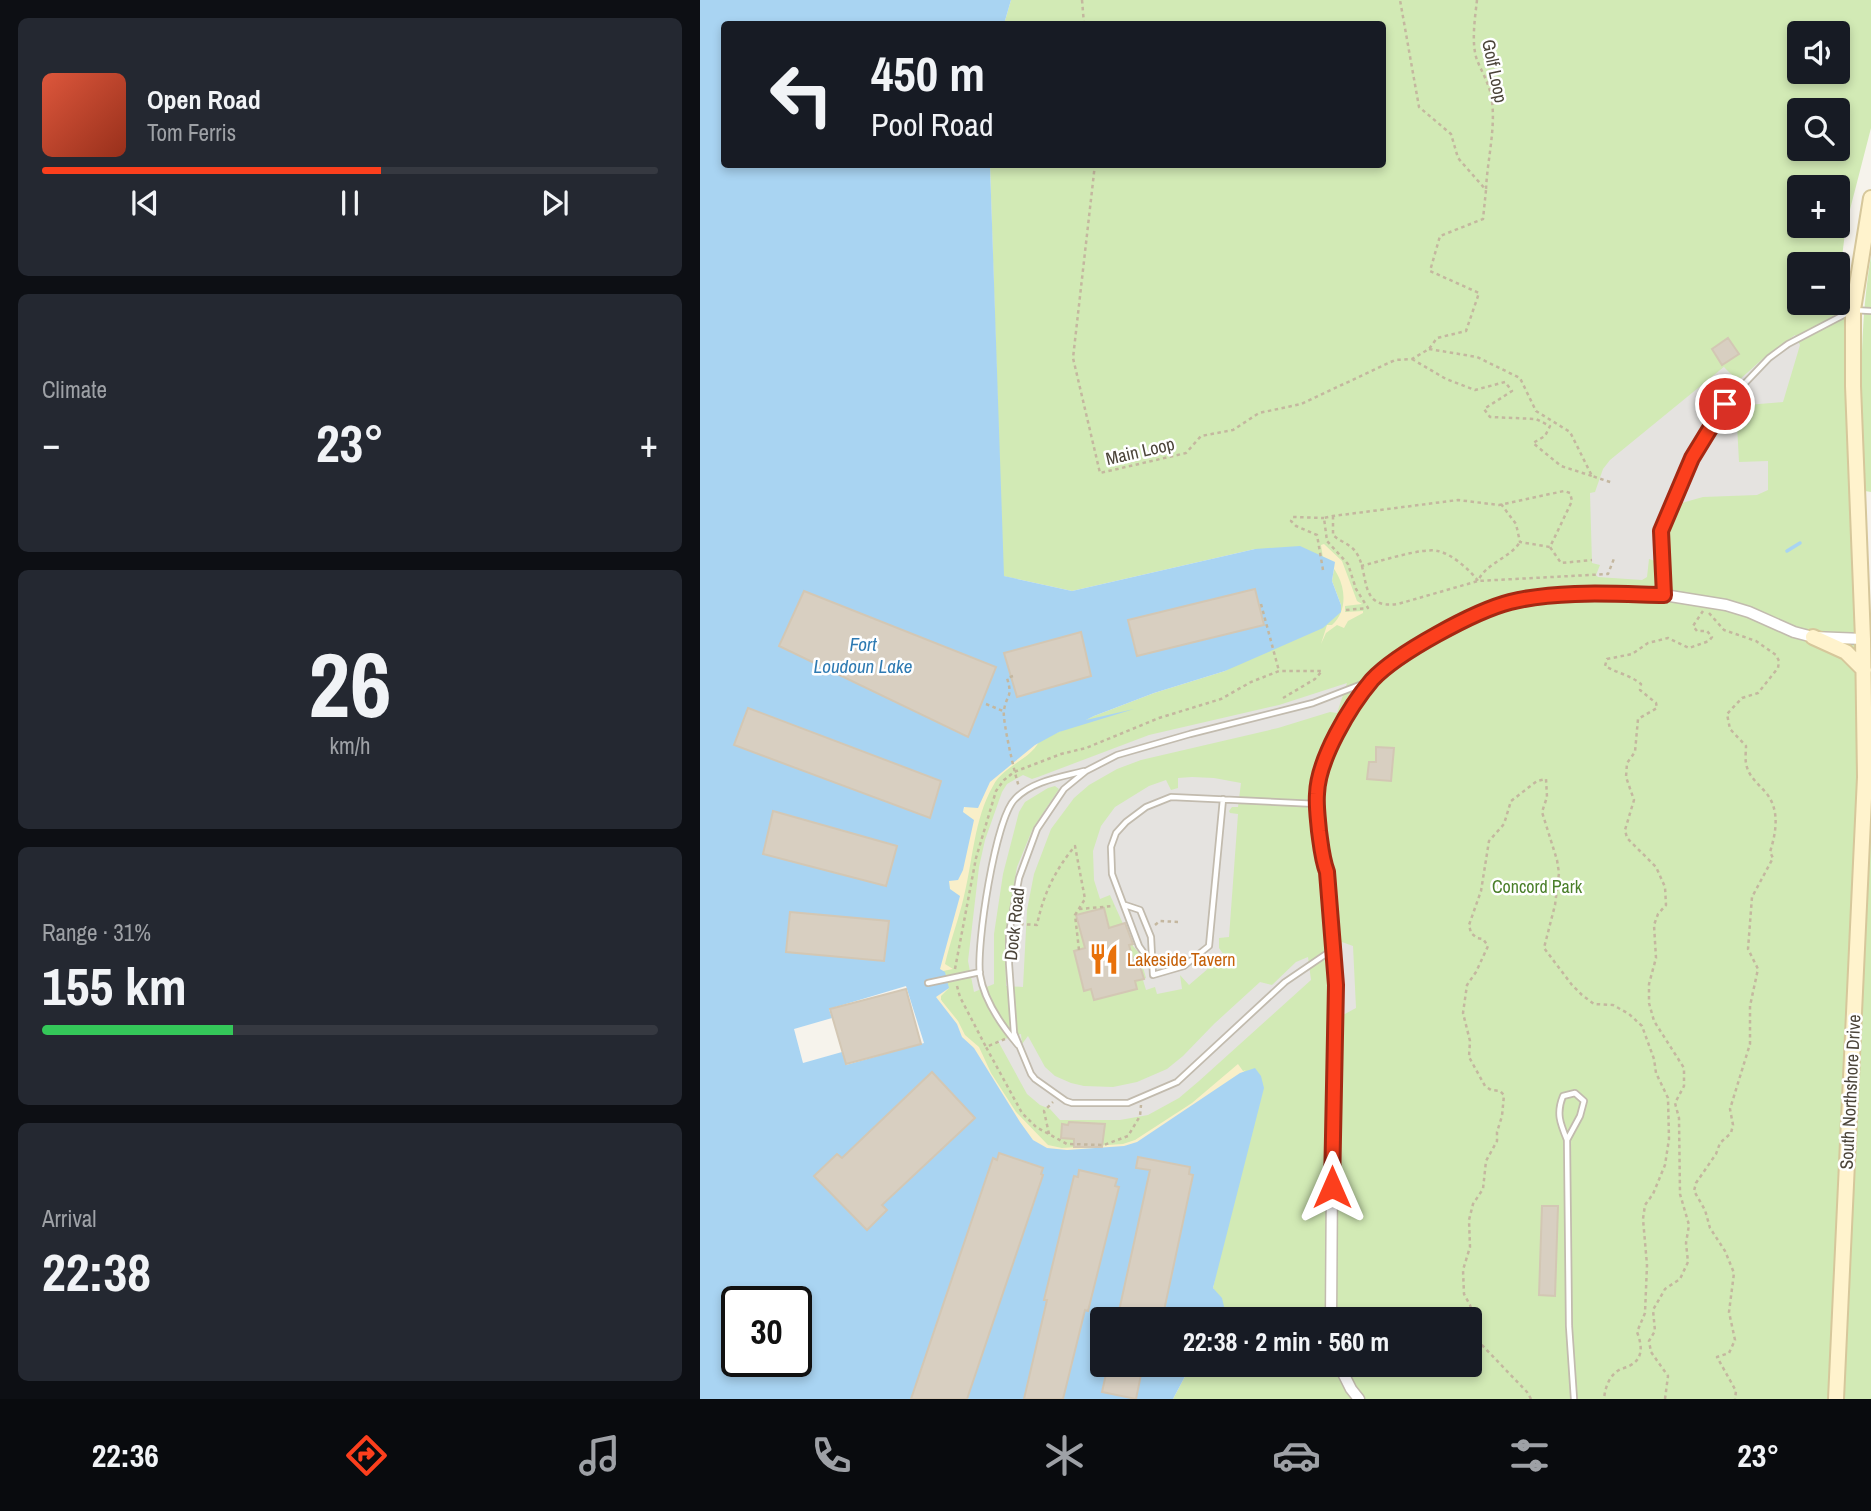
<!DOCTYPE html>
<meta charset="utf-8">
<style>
body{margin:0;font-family:"Archivo Narrow",sans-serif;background:#242831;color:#f1f3f6;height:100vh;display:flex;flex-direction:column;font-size:26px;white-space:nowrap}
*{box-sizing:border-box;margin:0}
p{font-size:23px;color:#9ea1a6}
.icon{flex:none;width:38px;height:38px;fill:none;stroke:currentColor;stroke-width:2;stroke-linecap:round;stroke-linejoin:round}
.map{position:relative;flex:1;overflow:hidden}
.panel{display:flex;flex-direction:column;gap:18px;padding:18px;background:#0d0f14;width:700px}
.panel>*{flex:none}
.banner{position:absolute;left:21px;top:21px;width:665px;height:147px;border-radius:7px;box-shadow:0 4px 10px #0003;background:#171b24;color:#f1f3f6;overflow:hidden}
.controls{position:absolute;left:1087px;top:21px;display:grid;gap:14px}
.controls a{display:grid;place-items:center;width:63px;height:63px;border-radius:7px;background:#171b24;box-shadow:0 4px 10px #0003;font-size:35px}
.speed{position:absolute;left:21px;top:1286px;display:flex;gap:14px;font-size:35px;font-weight:700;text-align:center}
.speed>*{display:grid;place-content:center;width:91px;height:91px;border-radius:50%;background:#171b24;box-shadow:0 4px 10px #0003;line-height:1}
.speed .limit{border:4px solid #111;border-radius:10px;background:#fff;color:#111}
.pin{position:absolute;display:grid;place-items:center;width:60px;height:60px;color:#fff;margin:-30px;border:4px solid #fff;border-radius:50%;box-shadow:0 2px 7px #0007}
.me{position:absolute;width:77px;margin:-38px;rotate:0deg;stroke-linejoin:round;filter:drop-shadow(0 0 5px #0008)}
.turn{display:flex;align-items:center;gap:24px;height:147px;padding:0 35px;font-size:32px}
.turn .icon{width:91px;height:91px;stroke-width:2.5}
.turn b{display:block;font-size:49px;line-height:60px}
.big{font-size:52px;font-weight:700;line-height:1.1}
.panel .tile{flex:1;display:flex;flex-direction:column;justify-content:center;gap:10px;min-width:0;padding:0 24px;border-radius:10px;background:#242831}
.panel .dial{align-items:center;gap:0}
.dial b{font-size:91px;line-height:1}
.song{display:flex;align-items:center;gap:21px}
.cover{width:84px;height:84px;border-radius:10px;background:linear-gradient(135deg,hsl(10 70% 55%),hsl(10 70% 35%))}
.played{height:7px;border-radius:4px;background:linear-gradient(90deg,#fc3f1d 55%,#363941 55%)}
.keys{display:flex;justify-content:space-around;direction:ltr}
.heat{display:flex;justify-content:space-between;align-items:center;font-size:38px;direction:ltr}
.charge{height:10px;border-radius:5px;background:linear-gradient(90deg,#34c759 31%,#363941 0)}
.trip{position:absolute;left:390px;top:1307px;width:392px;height:70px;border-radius:7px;background:#171b24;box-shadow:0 4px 10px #0003;font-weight:700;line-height:70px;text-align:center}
.tabs{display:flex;height:112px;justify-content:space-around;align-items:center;background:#090b0e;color:#9ea1a6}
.tabs .icon{width:49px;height:49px}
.tabs .on{color:#fc3f1d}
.tabs b{font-size:32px;color:#f1f3f6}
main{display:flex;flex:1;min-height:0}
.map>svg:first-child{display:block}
.green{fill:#d2eab5;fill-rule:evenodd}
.sand{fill:#f9efc9}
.parking{fill:#e5e3e0}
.water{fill:#a9d4f2;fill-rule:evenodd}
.pier{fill:#f6f3ec}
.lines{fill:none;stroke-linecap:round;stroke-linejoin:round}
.stream{stroke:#a9d4f2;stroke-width:3.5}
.building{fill:#d8cfc1;stroke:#d3c7b4;stroke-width:2}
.service-casing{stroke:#c2bbae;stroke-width:8}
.minor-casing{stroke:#c2bbae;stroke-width:13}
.secondary-casing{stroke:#d6c79b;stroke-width:18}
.path{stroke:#c4b79f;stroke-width:2.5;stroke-dasharray:3.5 3.5;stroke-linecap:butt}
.service{stroke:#fff;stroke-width:4.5}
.minor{stroke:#fff;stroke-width:10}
.secondary{stroke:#fff3cd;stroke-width:14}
.route-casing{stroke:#a42913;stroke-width:18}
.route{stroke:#fc3f1d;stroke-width:12}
.labels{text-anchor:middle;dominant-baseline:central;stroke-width:5;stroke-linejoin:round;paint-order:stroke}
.street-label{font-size:18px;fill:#4b4439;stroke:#fff}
.park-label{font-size:18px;fill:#4a7f2a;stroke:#fff}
.food-label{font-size:18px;fill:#c56008;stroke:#fff;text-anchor:start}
.water-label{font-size:19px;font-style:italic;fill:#2e7ab2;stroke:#fff}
</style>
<main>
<section class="panel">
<div class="tile">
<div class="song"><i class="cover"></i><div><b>Open Road</b><p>Tom Ferris</p></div></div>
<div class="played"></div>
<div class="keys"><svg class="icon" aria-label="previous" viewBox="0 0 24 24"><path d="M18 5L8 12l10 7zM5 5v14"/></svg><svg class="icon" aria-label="pause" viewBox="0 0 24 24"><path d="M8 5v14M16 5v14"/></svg><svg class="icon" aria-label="next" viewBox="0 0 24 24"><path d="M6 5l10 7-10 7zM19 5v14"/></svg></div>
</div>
<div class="tile"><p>Climate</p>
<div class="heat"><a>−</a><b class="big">23°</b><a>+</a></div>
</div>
<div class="tile dial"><b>26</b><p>km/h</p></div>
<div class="tile"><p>Range · 31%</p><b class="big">155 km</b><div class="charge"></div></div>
<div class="tile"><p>Arrival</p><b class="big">22:38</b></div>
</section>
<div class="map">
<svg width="1171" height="1399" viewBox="0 0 1171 1399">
<rect width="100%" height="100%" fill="#f6f3ec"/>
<!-- green -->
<path class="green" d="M311,0H1171V128L1146,225L1138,289L1153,310L1163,639L1171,641V1399H473L491,1365H770V1320L522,1319L526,1315L513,1288L520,1253L443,1147L350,1156L276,1070L228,974L280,767L394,716L454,693L525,671L641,605L632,581L635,562L555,549L372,591L303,576L290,165L682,164V24H304ZM1099,33H1138V72H1099ZM1099,110H1138V149H1099ZM1099,187H1138V226H1099ZM1099,264H1138V303H1099Z
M1171,256V492L1165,491C1161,414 1158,333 1171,256Z"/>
<!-- sand -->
<path class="sand" d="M624,544L642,561L657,601L662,604L645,606V612L663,611V613L648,621L644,628L637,625L626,633L621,644L627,625H632C652,608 644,572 623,558L621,545Z
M339,742C328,761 303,766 293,786C274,819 273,860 264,896C259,919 250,941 245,964L253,969L228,974L243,871L272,785Z
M249,988L241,996V1000L258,1021L265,1035L279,1047L291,1073L316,1112L348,1145L362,1148L423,1144L435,1140L492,1103L538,1064L543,1071L546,1070L443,1147L360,1158L318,1130L229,992Z"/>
<!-- parking -->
<path class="parking" d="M1095,335L1100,345L1083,402L1036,406L1039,462L1068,461V490L1057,495L1003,497L978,504L967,527L969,562H958L949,559L947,577L942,580L898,577L896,575L900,565L892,563L890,493L895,492L903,469L910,460L1025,366L1024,367L1038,381L1067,355Z
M647,683L637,713L630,712L578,728L441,760L417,769L389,785L374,798L351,829L334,874L327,910L323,987L306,986L305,935L317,867L333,828L359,789L355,786L348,788L325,802L319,812L303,874L294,934V984L274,992L268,961L279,867L285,840L302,792L307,784L323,775L332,779L338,777L449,735L579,705Z
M492,777L514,778L541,783L538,807H532L529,811L530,813L538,814L529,937L519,938V948L524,955L489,985L480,975L482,989L457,994L455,987L446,990L443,980L446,978L439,953L433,946L410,895L400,899L394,880L393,851L401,826L415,807L449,786L466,780L471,790L478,788V778Z
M642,942L653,946L656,1008L643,1015Z
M608,957L611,980L499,1081L479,1098L448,1115L420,1120H360L350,1109L340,1105L327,1094L298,1041L321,1034L322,1044L328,1036L345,1067L355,1076L371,1083L384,1086L413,1087L437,1082L467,1069L483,1056L514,1024L560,982L572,985L596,962Z"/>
<!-- water -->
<path class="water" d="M0,0H311L304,24H24V164L290,165L304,576L372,591L555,549L600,546L635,562L632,581L641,605V612L623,628L525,671L454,693L394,716L386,720L434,709L359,732L335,745L290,782L278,808L264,807L263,812L274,820L263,870L258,880L249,881L250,889L260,896L240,969L245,972L249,988L236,997L257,1024L262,1037L274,1048L320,1122L333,1140L347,1148L367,1150L424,1146L437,1142L540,1073L555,1068L561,1076L564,1088L513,1288L522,1298L526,1315L522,1320H402V1365H491L473,1399H0ZM37,1302H96V1362H37Z"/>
<!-- pier -->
<path class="pier" d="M206,986L224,1043L146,1065L142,1052L103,1063L94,1029L132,1018L129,1009Z"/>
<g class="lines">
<!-- stream -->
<path class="stream" d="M1087,551L1100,543"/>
</g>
<!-- building -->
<path class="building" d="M1028,338L1039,354L1022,365L1012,349Z
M555,589L564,625L437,656L428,620Z
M104,591L296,667L268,737L79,646Z
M381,632L391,676L317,697L304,653Z
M48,708L241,781L230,818L34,745Z
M676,747L694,748L691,781L667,779L669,762H676Z
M73,811L197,846L186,886L63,854Z
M404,908L409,928L425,923L433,944L429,945L435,967L440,966L444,979L435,981L437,989L394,1000L391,989L384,991L374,951L385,948L376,915Z
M90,912L189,921L184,961L86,952Z
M206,989L221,1044L146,1064L130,1009Z
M232,1072L275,1118L182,1205L187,1210L167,1230L114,1176L137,1154L142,1158Z
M369,1122L405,1124L402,1147H374V1139L361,1138L362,1124L368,1125Z
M299,1153L343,1168L341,1174L343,1175L267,1399H211L293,1158L297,1160Z
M438,1157L490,1167L489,1174L493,1175L462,1320H417L450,1170L436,1168Z
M379,1170L417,1179L415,1186L419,1187L388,1311L385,1310L363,1399H324L347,1300H344L374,1176L378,1177Z
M842,1206H858L855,1296L839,1295Z
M408,1365H443L436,1399L402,1392Z"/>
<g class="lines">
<defs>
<path id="service" d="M964,594L961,531L992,459L1025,404L1069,358L1088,344L1153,310L1171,311
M425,905L440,910L451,937L453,975L484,966L509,946L523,799
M632,950L585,982L477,1082L428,1103H372L366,1101L335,1079L331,1074L314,1033L309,964V933L319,878L337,829L364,789L386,771L417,755L490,734L613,703L670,681
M451,963L439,946L412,874L411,847L416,833L426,822L446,807L471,797L617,804
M228,983L280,972
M318,1045C302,1026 284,1000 280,975C276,946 295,819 315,799C332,781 361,777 384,771
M867,1140L880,1116L884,1101L875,1093L863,1096C856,1113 860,1123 867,1140L869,1326L874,1399"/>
<path id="minor" d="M631,1320L633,1028L636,984L627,872L622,861L617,792L624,764L637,733L673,679L725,642L788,610L827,599L890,594L964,595L1026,605L1049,612L1094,632L1113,637L1163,639
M639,1365L651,1389L659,1399"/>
<path id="secondary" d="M1113,637L1146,652L1164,670
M1136,1399L1165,777L1163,639L1153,386V310L1171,198"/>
</defs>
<!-- service casing -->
<use href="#service" class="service-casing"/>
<!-- minor casing -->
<use href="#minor" class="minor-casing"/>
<!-- secondary casing -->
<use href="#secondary" class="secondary-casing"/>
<!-- path -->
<path class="path" d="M382,0L384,24
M777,0C775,18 771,43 777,60C781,70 787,80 790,91C798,121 787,159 786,190
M395,164L373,358L400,473L486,453L501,436L533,430L559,413L601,404L695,360L712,359L729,349L737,338L766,331L779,293L730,271L740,236L783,219L786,190L758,158L751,134L719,107L700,0
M729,349L777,357L820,378L836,411L870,432L892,476L913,483
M712,359L746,379L775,390L805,382L812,391L784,409L790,417L836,419L850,426L845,436L833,443L861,466L892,476
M801,504L816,524L820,542L850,547
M633,516V535C639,541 650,544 655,551C671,571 656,610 698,604L778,581L908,574L915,556
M661,566C678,562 723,547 738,551C752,554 770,570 778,581C785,564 810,558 820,542
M623,570L617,535L596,526L591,521L593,517L624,518
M561,604L579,671
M646,610L668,608L656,589L648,564L627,541L624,518L633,516L758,500L799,505L864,491L870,493L872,501L850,547L861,563L892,560
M1009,613L1024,630L1056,641L1076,655L1079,661L1078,668L1058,693L1042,698L1027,714L1030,729L1046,746C1046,751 1045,758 1046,763C1048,777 1059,784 1067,794C1080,811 1076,833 1070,852L1073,858L1052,897L1048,949L1058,969L1050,1006V1044L1030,1109L1033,1125L1031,1133L1020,1143L1016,1154L996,1183L994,1191L1005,1210L1010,1228L1025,1251L1034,1273L1029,1312L1035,1340L1029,1353L1017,1357L1036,1391L1035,1399
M313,676L307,678C313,698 307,693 304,710C302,720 315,775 319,787
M286,704L303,711
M379,909L414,906
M320,924L337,925C343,895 355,870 375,846L385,899L375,915L379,950
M455,925L460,921L478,922
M255,969L276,858L296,791L304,780L314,772L361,754L386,748L459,718L521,699L551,682L579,671H622L615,679L583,698V701
M257,986L260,997L286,1047
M305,1039L286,1047L322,1113L336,1127L367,1144L404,1145L428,1136L440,1116L441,1105
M349,1134L344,1111L353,1102
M831,1399L827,1392L781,1344L770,1305L764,1294L763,1270L770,1247L769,1220L773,1204L783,1189L786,1161L797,1141V1132L802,1116L804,1095L800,1091L791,1090L785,1086L769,1057L770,1041L763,1013L767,985L776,972L788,946L783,939L777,938L771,933L769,925L781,891L789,841L804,824L811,801L837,781L846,779L847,797L842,812L857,860L859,873L855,905L844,948L872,985L882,995L894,1004L913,1005L929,1014L942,1026L954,1059L956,1073L968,1098L969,1139L965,1165L953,1194L945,1205L943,1219L947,1265L945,1313L937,1332C942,1345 944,1359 929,1366C926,1368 922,1368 919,1370C909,1376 905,1388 904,1399
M965,1399L968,1376L951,1352L949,1341L955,1331L953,1310L965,1289L980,1279L988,1262L986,1243L989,1225L980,1194L979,1118L975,1103L984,1086V1068L954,1021L949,1003V984L956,958L954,925L958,914L966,905L965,887L956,867L927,838L925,830L934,800L926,777L927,763L935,752L938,719L957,708L956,703L940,690L941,684C930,675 917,673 905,666L907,659L932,654L948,643L968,638L989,648L1009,641L1012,637L1007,631H997L993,626L1003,611"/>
<!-- service -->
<use href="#service" class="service"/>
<!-- minor -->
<use href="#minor" class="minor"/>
<!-- secondary -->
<use href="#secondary" class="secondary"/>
</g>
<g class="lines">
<defs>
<path id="route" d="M632,1187L636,985L627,872C622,859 621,845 619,831C618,819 616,806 617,794C618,759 650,706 672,680C697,653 775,611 810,602C858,590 915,594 964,595L961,531L992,458L1025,404"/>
</defs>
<!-- route casing -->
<use href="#route" class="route-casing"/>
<!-- route -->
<use href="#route" class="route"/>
</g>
<!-- icons -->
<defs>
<symbol id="restaurant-bare" viewBox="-9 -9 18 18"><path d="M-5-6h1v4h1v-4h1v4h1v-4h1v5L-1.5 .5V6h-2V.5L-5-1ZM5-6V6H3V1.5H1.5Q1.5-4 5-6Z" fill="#e8710a" stroke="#fff" stroke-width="2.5" paint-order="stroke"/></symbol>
</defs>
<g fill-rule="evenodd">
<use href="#restaurant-bare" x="382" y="937" width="44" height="44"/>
</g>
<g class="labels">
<!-- street labels -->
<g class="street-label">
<text transform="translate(795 71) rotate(78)">Golf Loop</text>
<text transform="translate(440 451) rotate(-13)">Main Loop</text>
<text transform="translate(314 924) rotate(-84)">Dock Road</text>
<text transform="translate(1150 1092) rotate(-87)">South Northshore Drive</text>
</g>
<!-- park labels -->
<g class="park-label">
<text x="837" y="886">Concord Park</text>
</g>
<!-- food labels -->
<g class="food-label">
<text x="427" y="959">Lakeside Tavern</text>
</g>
<!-- water labels -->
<g class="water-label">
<text x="163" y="644">Fort<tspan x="163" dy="22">Loudoun Lake</tspan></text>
</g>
</g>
</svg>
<div class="controls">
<a><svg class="icon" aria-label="sound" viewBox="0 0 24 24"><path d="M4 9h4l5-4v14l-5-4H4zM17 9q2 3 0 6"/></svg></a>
<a><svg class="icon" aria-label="search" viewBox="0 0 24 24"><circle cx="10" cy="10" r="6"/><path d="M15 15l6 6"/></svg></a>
<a>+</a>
<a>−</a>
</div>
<div class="speed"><div class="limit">30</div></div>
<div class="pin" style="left:1025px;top:404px;background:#d93025"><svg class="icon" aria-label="arrive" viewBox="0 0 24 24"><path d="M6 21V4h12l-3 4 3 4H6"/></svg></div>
<svg class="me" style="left:632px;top:1187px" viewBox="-20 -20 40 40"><path d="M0-17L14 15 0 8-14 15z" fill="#fc3f1d" stroke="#fff" stroke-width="4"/></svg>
<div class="trip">22:38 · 2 min · 560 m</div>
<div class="banner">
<div class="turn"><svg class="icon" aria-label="left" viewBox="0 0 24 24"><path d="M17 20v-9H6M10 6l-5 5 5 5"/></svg><div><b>450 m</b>Pool Road</div></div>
</div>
</div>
</main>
<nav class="tabs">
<b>22:36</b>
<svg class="icon on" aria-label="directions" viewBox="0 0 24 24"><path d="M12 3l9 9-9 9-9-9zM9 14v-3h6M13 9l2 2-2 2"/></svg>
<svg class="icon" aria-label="music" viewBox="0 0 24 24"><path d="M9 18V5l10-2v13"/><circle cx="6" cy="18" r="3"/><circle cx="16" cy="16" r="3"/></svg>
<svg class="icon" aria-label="phone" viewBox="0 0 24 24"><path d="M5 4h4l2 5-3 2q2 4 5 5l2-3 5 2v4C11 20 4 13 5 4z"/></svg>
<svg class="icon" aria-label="climate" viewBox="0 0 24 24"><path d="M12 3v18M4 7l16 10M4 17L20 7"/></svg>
<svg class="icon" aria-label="car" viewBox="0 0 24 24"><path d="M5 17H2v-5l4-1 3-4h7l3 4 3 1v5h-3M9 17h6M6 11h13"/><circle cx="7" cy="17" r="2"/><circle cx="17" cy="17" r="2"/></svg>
<svg class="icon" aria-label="filters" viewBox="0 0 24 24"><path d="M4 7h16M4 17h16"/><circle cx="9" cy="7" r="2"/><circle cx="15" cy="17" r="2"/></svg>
<b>23°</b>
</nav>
